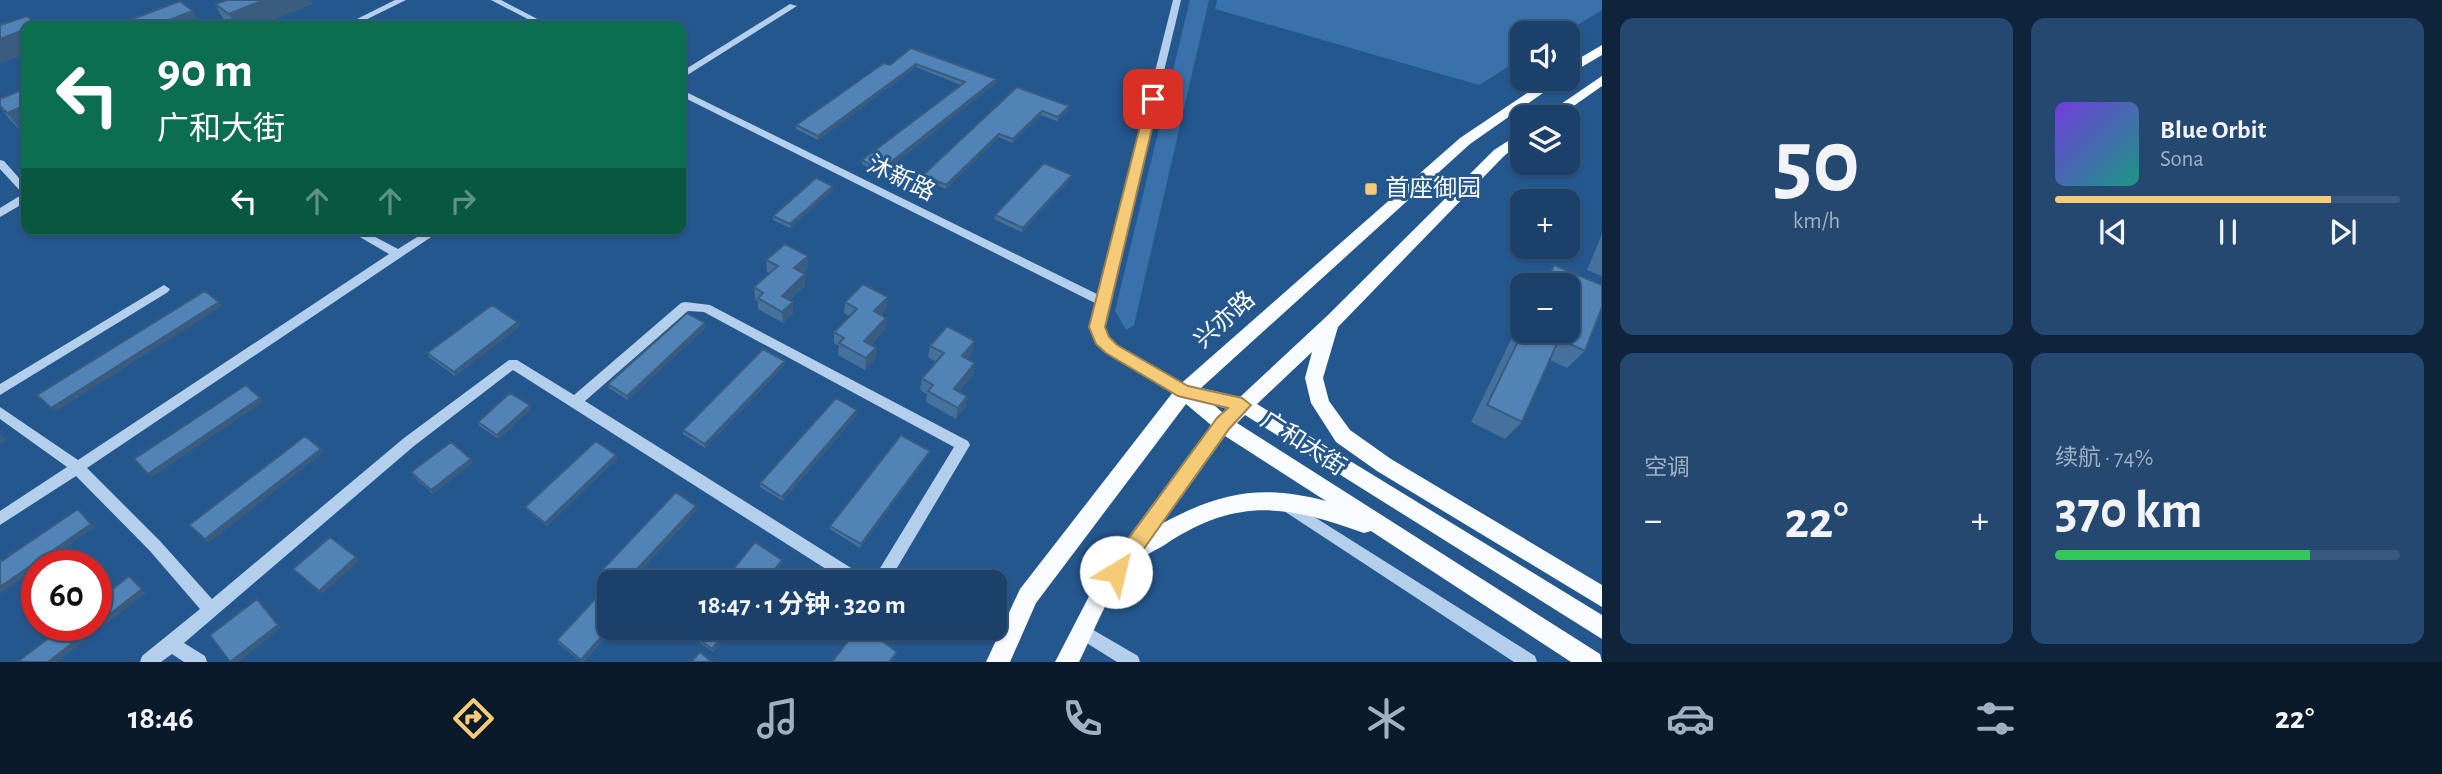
<!DOCTYPE html>
<html lang="zh">
<meta charset="utf-8">
<style>
body{margin:0;font-family:"Alegreya Sans","Noto Sans SC",sans-serif;background:#244870;color:#f1f3f6;height:100vh;display:flex;flex-direction:column;font-size:26px;white-space:nowrap}
*{box-sizing:border-box;margin:0}
p{font-size:23px;color:#a0afc1}
.icon{flex:none;width:38px;height:38px;fill:none;stroke:currentColor;stroke-width:2;stroke-linecap:round;stroke-linejoin:round}
.map{position:relative;flex:1;overflow:hidden}
.details{display:flex;flex-direction:column;gap:18px;padding:18px;background:#0f243a;width:840px}
.details>*{flex:none}
.hud{position:absolute;left:21px;top:21px;width:665px;height:214px;border-radius:14px;box-shadow:0 2px 5px #0004,0 0 0 2px #395a7e;background:#0b6e4f;color:#fff;overflow:hidden}
.tools{position:absolute;left:1510px;top:21px;display:grid;gap:14px}
.tools a{display:grid;place-items:center;width:70px;height:70px;border-radius:14px;background:#1b416a;box-shadow:0 2px 5px #0004,0 0 0 2px #395a7e;font-size:35px}
.speed{position:absolute;left:21px;top:550px;display:flex;gap:14px;font-size:35px;font-weight:700;text-align:center}
.speed>*{display:grid;place-content:center;width:91px;height:91px;border-radius:50%;background:#1b416a;box-shadow:0 2px 5px #0004,0 0 0 2px #395a7e;line-height:1}
.speed .limit{border:10px solid #d22;background:#fff;color:#111}
.pin{position:absolute;display:grid;place-items:center;width:60px;height:60px;color:#fff;margin:-30px;border-radius:14px;box-shadow:0 4px 10px #0006}
.me{position:absolute;width:77px;margin:-38px;rotate:36deg;stroke-linejoin:round;filter:drop-shadow(0 0 5px #0008)}
.turn{display:flex;align-items:center;gap:24px;height:147px;padding:0 21px;font-size:32px}
.turn .icon{width:91px;height:91px;stroke-width:2.5}
.turn b{display:block;font-size:49px;line-height:60px}
.lanes{display:flex;align-items:center;height:66px;padding:0 21px;background:#0003;justify-content:center;gap:35px;direction:ltr}
.lanes .off{opacity:.35}
.big{font-size:52px;font-weight:700;line-height:1.1}
.details .widget{flex:1;display:flex;flex-direction:column;justify-content:center;gap:10px;min-width:0;padding:0 24px;border-radius:14px;background:#244870}
.details .dial{align-items:center;gap:0}
.dial b{font-size:91px;line-height:1}
.song{display:flex;align-items:center;gap:21px}
.cover{width:84px;height:84px;border-radius:10px;background:linear-gradient(135deg,hsl(260 70% 55%),hsl(170 70% 35%))}
.played{height:7px;border-radius:4px;background:linear-gradient(90deg,#f5cb78 80%,#395a7e 80%)}
.keys{display:flex;justify-content:space-around;direction:ltr}
.heat{display:flex;justify-content:space-between;align-items:center;font-size:38px;direction:ltr}
.charge{height:10px;border-radius:5px;background:linear-gradient(90deg,#34c759 74%,#395a7e 0)}
.details .tiles{flex:1;display:grid;gap:18px;grid-template-columns:repeat(2,1fr)}
.trip{position:absolute;left:597px;top:570px;width:410px;height:70px;border-radius:14px;background:#1b416a;box-shadow:0 2px 5px #0004,0 0 0 2px #395a7e;font-weight:700;line-height:70px;text-align:center}
.menu{display:flex;height:112px;justify-content:space-around;align-items:center;background:#0b1a2a;color:#a0afc1}
.menu .icon{width:49px;height:49px}
.menu .current{color:#f5cb78}
.menu b{font-size:32px;color:#f1f3f6}
main{display:flex;flex:1;min-height:0}
.map>svg:first-child{display:block}
.green{fill:#3972aa}
.lines{fill:none;stroke-linecap:round;stroke-linejoin:round}
.minor{fill:#b4cfeb;fill-rule:evenodd}
.major{fill:#f8fbff;fill-rule:evenodd}
.wall{fill:#46719d}
.shaded-wall{fill:#395c7f}
.building{fill:#5183b6;stroke:#395c7f;stroke-width:2}
.route{fill:#f5cb78;stroke:#9f844e;stroke-width:2}
.poi-dot{fill:#f5cb78;stroke:#24578e;stroke-width:2.5}
.labels{text-anchor:middle;dominant-baseline:central;stroke-width:6;stroke-linejoin:round;paint-order:stroke}
.street-label{font-size:24px;fill:#fff;stroke:#24578e}
.poi-label{font-size:24px;fill:#fff;stroke:#24578e;text-anchor:start}
</style>
<main>
<div class="map">
<svg width="1602" height="662" viewBox="0 0 1602 662">
<rect width="100%" height="100%" fill="#24578e"/>
<!-- green -->
<path class="green" d="M1190,0H1209L1134,325L1126,330L1115,311Z
M1217,0H1602V10L1564,33H1522V58L1479,85L1215,9Z"/>
<g class="lines">
<!-- minor -->
<path class="minor" d="M395,0H406L353,26H343Z
M491,0H501L551,26H541Z
M1173,0H1181L1103,327L1107,338L1115,346L1189,388L1191,392L1189,396L1184,397L1107,352C1088,334 1091,328 1097,304L681,96V90L684,91L1099,295Z
M790,4L797,6L681,79V72Z
M0,160L4,161L26,186V202L0,217V208L23,194L0,169Z
M346,229H360L398,249L430,229H443L87,468L160,541L212,599L404,438L509,360H517L574,395L681,303L685,302L710,305L968,441L970,445L888,583H871L954,447L704,312L688,311L585,401L867,578L870,583H848L513,370L414,446L184,643L205,656L207,662H184L172,654L161,662H140L142,656L200,609L150,551L76,476L0,525V511L67,467L0,419V407L78,460L389,254Z
M164,285L170,289L168,292L0,395V384Z
M1289,501L1535,656L1537,662H1514L1284,511L1282,507L1284,503Z
M1083,624L1138,656L1140,662H1117L1077,637L1075,632L1077,627Z"/>
<!-- major -->
<path class="major" d="M1602,45V55L1568,75V65Z
M1602,76V86L1558,117H1542Z
M1548,79H1563L1470,144L1201,388L1240,397L1327,316L1494,150L1522,132V142L1504,156L1338,327L1323,378L1329,401L1350,430L1391,459L1602,585V607L1377,471L1336,442L1311,403L1305,378L1312,352L1257,404L1602,615V639L1245,415L1237,423L1600,654L1602,662H1571L1371,531L1364,533C1287,505 1237,497 1166,544C1157,550 1142,556 1134,564C1109,589 1095,630 1079,662H1055L1099,577L1211,425L1186,404L1036,603L1010,662H986L1020,589L1177,387L1460,138ZM1214,405L1227,409L1223,413ZM1225,436L1326,501C1262,484 1221,492 1163,523Z"/>
</g>
<!-- wall -->
<path class="wall" d="M227,0H310L312,4L257,26H229L226,24L215,4Z
M911,48L996,79V83L881,174L862,164V160L961,85L916,67L818,140L796,129V125L890,65Z
M1017,87L1068,110L1057,121L1041,115L1012,143L999,137L946,189L923,179V175Z
M0,99L23,133L11,121L0,107Z
M1071,179L1022,232L994,219L995,215Z
M833,190L790,228L773,220V216Z
M1602,234V276L1587,270Z
M808,256V267L802,273L805,286L790,300L793,302V313L783,323L758,309V301L755,299L754,287L770,273L767,272L766,260Z
M1554,265L1602,285V307L1585,351L1567,368L1550,360L1522,422L1505,439L1471,422L1522,317V331H1568V285H1538Z
M845,302L886,309L881,315L885,329L871,345L876,348L875,359L865,370L838,355L839,346L834,343V332L849,316L844,313Z
M520,326L455,376L429,357L427,353Z
M706,327L628,400L609,388L608,384Z
M930,346L972,352L967,359L975,363L973,375L959,391L967,396L965,407L956,419L926,402L927,394L920,390L922,378L936,362L928,357Z
M785,365L705,448L683,434V430Z
M530,405L531,409L499,439L479,426L478,422Z
M857,414L783,501L760,487V483Z
M929,454L860,548L830,529V526Z
M616,455L617,459L547,526L527,510L525,507Z
M471,459L472,463L433,494L413,476L411,472Z
M697,510L629,583H618L605,572L603,569Z
M614,628L583,662H581L558,643L557,640Z
M684,628H732L713,652L685,632Z"/>
<!-- shaded-wall -->
<path class="shaded-wall" d="M264,0H310L312,4L257,26H236L229,14Z
M193,11L202,26H153Z
M26,29V54L0,64V39Z
M916,64V67L818,140V136Z
M996,79V83L881,174V170Z
M26,105V132L23,133L7,113Z
M1069,106L1068,110L1057,121L1058,117Z
M1042,111L1041,115L1012,143L1013,139Z
M999,134V137L946,189V185Z
M1072,175L1071,179L1022,232L1023,228Z
M833,186V190L790,228V224Z
M808,256V267L794,280V268Z
M805,274V286L782,307V296Z
M888,297L886,309L873,323L874,311Z
M219,302L222,306L55,412L51,408Z
M793,302V313L783,323L782,312Z
M886,318L885,329L863,353L864,341Z
M518,322L520,326L455,376L454,372Z
M705,323L706,327L628,400L627,396Z
M975,341L972,352L960,367L962,356Z
M876,348L875,359L865,370L866,358Z
M785,361V365L705,448V444Z
M975,363L973,375L952,400L954,389Z
M967,396L965,407L956,419L958,408Z
M260,398L263,402L152,477L148,474Z
M530,405L531,409L499,439L497,435Z
M857,410V414L783,501L782,497Z
M0,433L7,440L0,444Z
M321,449L324,452L209,543L205,539Z
M930,451L929,454L860,548L861,544Z
M616,455L617,459L547,526L545,523Z
M471,459L472,463L433,494L431,490Z
M696,506L697,510L629,583H624Z
M78,509L95,527L41,565H37V568L0,594V587Z
M356,557L359,561L322,594L319,591Z
M782,560V564L767,583H764Z
M129,576L146,593L57,662H48Z
M260,603L281,628L239,662H231Z
M609,628H614L582,662L581,660Z
M729,628H732L713,652L712,649Z"/>
<!-- building -->
<path class="building" d="M227,0H264L229,14L215,4Z
M180,1L193,11L153,26H114Z
M27,16L38,25L26,26V29L0,39V25Z
M911,48L996,79L881,170L862,160L965,82L916,64L818,136L796,125L884,63L890,65Z
M1017,87L1069,106L1058,117L1042,111L1013,139L999,134L946,185L923,175Z
M26,88V105L7,113L0,106V99Z
M1044,163L1072,175L1023,228L995,215Z
M816,178L833,186L790,224L773,216Z
M785,244L808,256L794,268L805,274L782,296L793,302L782,312L758,298L763,293L754,287L778,266L766,260Z
M1554,265L1602,285V307L1585,351L1559,339L1522,422L1487,405L1523,331H1568V285H1545Z
M863,284L888,297L874,311L886,318L864,341L876,348L866,358L839,343L844,338L834,332L857,309L845,302Z
M205,291L219,302L51,408L37,395Z
M492,305L518,322L454,372L427,353Z
M687,313L705,323L627,396L608,384Z
M947,326L975,341L962,356L975,363L954,389L967,396L958,408L928,391L933,385L922,378L944,353L930,346Z
M763,349L785,361L705,444L683,430Z
M246,385L260,398L148,474L134,459Z
M510,393L530,405L497,435L478,422Z
M836,398L857,410L782,497L760,483Z
M901,435L930,451L861,544L830,526Z
M305,436L321,449L205,539L189,525Z
M596,441L616,455L545,523L525,507Z
M451,442L471,459L431,490L411,472Z
M676,492L696,506L624,583H622L603,569Z
M78,509L91,524L0,587V562Z
M330,537L356,557L319,591L293,569Z
M755,542L782,560L764,583H722Z
M129,576L142,589L96,625V602Z
M608,585L609,586V628L581,660L557,640Z
M257,599L278,625L230,662L210,635Z
M66,625H96L48,662H17Z
M684,628H729L712,649Z
M858,628H864L897,652L889,662H832Z
M700,652L712,662H691Z"/>
<!-- route -->
<path class="route" d="M1153,95L1159,99L1105,327L1109,337L1117,345L1188,386L1242,398L1251,405L1229,429L1123,578L1116,581L1109,578L1106,572L1109,565L1217,418L1228,408L1178,396L1106,353L1096,344L1089,327L1147,99Z"/>
<!-- markers -->
<rect class="poi-dot" x="1364" y="182" width="14" height="14" rx="3.5"/>
<g class="labels">
<!-- street labels -->
<g class="street-label">
<text transform="translate(901 179) rotate(26)">沐新路</text>
<text transform="translate(1225 320) rotate(-42)">兴亦路</text>
<text transform="translate(1303 444) rotate(33)">广和大街</text>
</g>
<!-- poi labels -->
<g class="poi-label">
<text x="1385" y="189">首座御园</text>
</g>
</g>
</svg>
<div class="tools">
<a><svg class="icon" aria-label="sound" viewBox="0 0 24 24"><path d="M4 9h4l5-4v14l-5-4H4zM17 9q2 3 0 6"/></svg></a>
<a><svg class="icon" aria-label="layers" viewBox="0 0 24 24"><path d="M12 4l9 5-9 5-9-5zM3 14l9 5 9-5"/></svg></a>
<a>+</a>
<a>−</a>
</div>
<div class="speed"><div class="limit">60</div></div>
<div class="pin" style="left:1153px;top:99px;background:#d93025"><svg class="icon" aria-label="arrive" viewBox="0 0 24 24"><path d="M6 21V4h12l-3 4 3 4H6"/></svg></div>
<svg class="me" style="left:1116px;top:572px" viewBox="-20 -20 40 40"><circle r="19" fill="#fff"/><path d="M0-13L10 11 0 6-10 11z" fill="#f5cb78"/></svg>
<div class="trip">18:47 · 1 分钟 · 320 m</div>
<div class="hud">
<div class="turn"><svg class="icon" aria-label="left" viewBox="0 0 24 24"><path d="M17 20v-9H6M10 6l-5 5 5 5"/></svg><div><b>90 m</b>广和大街</div></div>
<div class="lanes"><svg class="icon" aria-label="left" viewBox="0 0 24 24"><path d="M17 20v-9H6M10 6l-5 5 5 5"/></svg><svg class="icon off" aria-label="ahead" viewBox="0 0 24 24"><path d="M12 20V5M6 11l6-6 6 6"/></svg><svg class="icon off" aria-label="ahead" viewBox="0 0 24 24"><path d="M12 20V5M6 11l6-6 6 6"/></svg><svg class="icon off" aria-label="right" viewBox="0 0 24 24"><path d="M7 20v-9h11M14 6l5 5-5 5"/></svg></div>
</div>
</div>
<section class="details">
<div class="tiles">
<div class="widget dial"><b>50</b><p>km/h</p></div>
<div class="widget">
<div class="song"><i class="cover"></i><div><b>Blue Orbit</b><p>Sona</p></div></div>
<div class="played"></div>
<div class="keys"><svg class="icon" aria-label="previous" viewBox="0 0 24 24"><path d="M18 5L8 12l10 7zM5 5v14"/></svg><svg class="icon" aria-label="pause" viewBox="0 0 24 24"><path d="M8 5v14M16 5v14"/></svg><svg class="icon" aria-label="next" viewBox="0 0 24 24"><path d="M6 5l10 7-10 7zM19 5v14"/></svg></div>
</div>
<div class="widget"><p>空调</p>
<div class="heat"><a>−</a><b class="big">22°</b><a>+</a></div>
</div>
<div class="widget"><p>续航 · 74%</p><b class="big">370 km</b><div class="charge"></div></div>
</div>
</section>
</main>
<nav class="menu">
<b>18:46</b>
<svg class="icon current" aria-label="directions" viewBox="0 0 24 24"><path d="M12 3l9 9-9 9-9-9zM9 14v-3h6M13 9l2 2-2 2"/></svg>
<svg class="icon" aria-label="music" viewBox="0 0 24 24"><path d="M9 18V5l10-2v13"/><circle cx="6" cy="18" r="3"/><circle cx="16" cy="16" r="3"/></svg>
<svg class="icon" aria-label="phone" viewBox="0 0 24 24"><path d="M5 4h4l2 5-3 2q2 4 5 5l2-3 5 2v4C11 20 4 13 5 4z"/></svg>
<svg class="icon" aria-label="climate" viewBox="0 0 24 24"><path d="M12 3v18M4 7l16 10M4 17L20 7"/></svg>
<svg class="icon" aria-label="car" viewBox="0 0 24 24"><path d="M5 17H2v-5l4-1 3-4h7l3 4 3 1v5h-3M9 17h6M6 11h13"/><circle cx="7" cy="17" r="2"/><circle cx="17" cy="17" r="2"/></svg>
<svg class="icon" aria-label="filters" viewBox="0 0 24 24"><path d="M4 7h16M4 17h16"/><circle cx="9" cy="7" r="2"/><circle cx="15" cy="17" r="2"/></svg>
<b>22°</b>
</nav>
